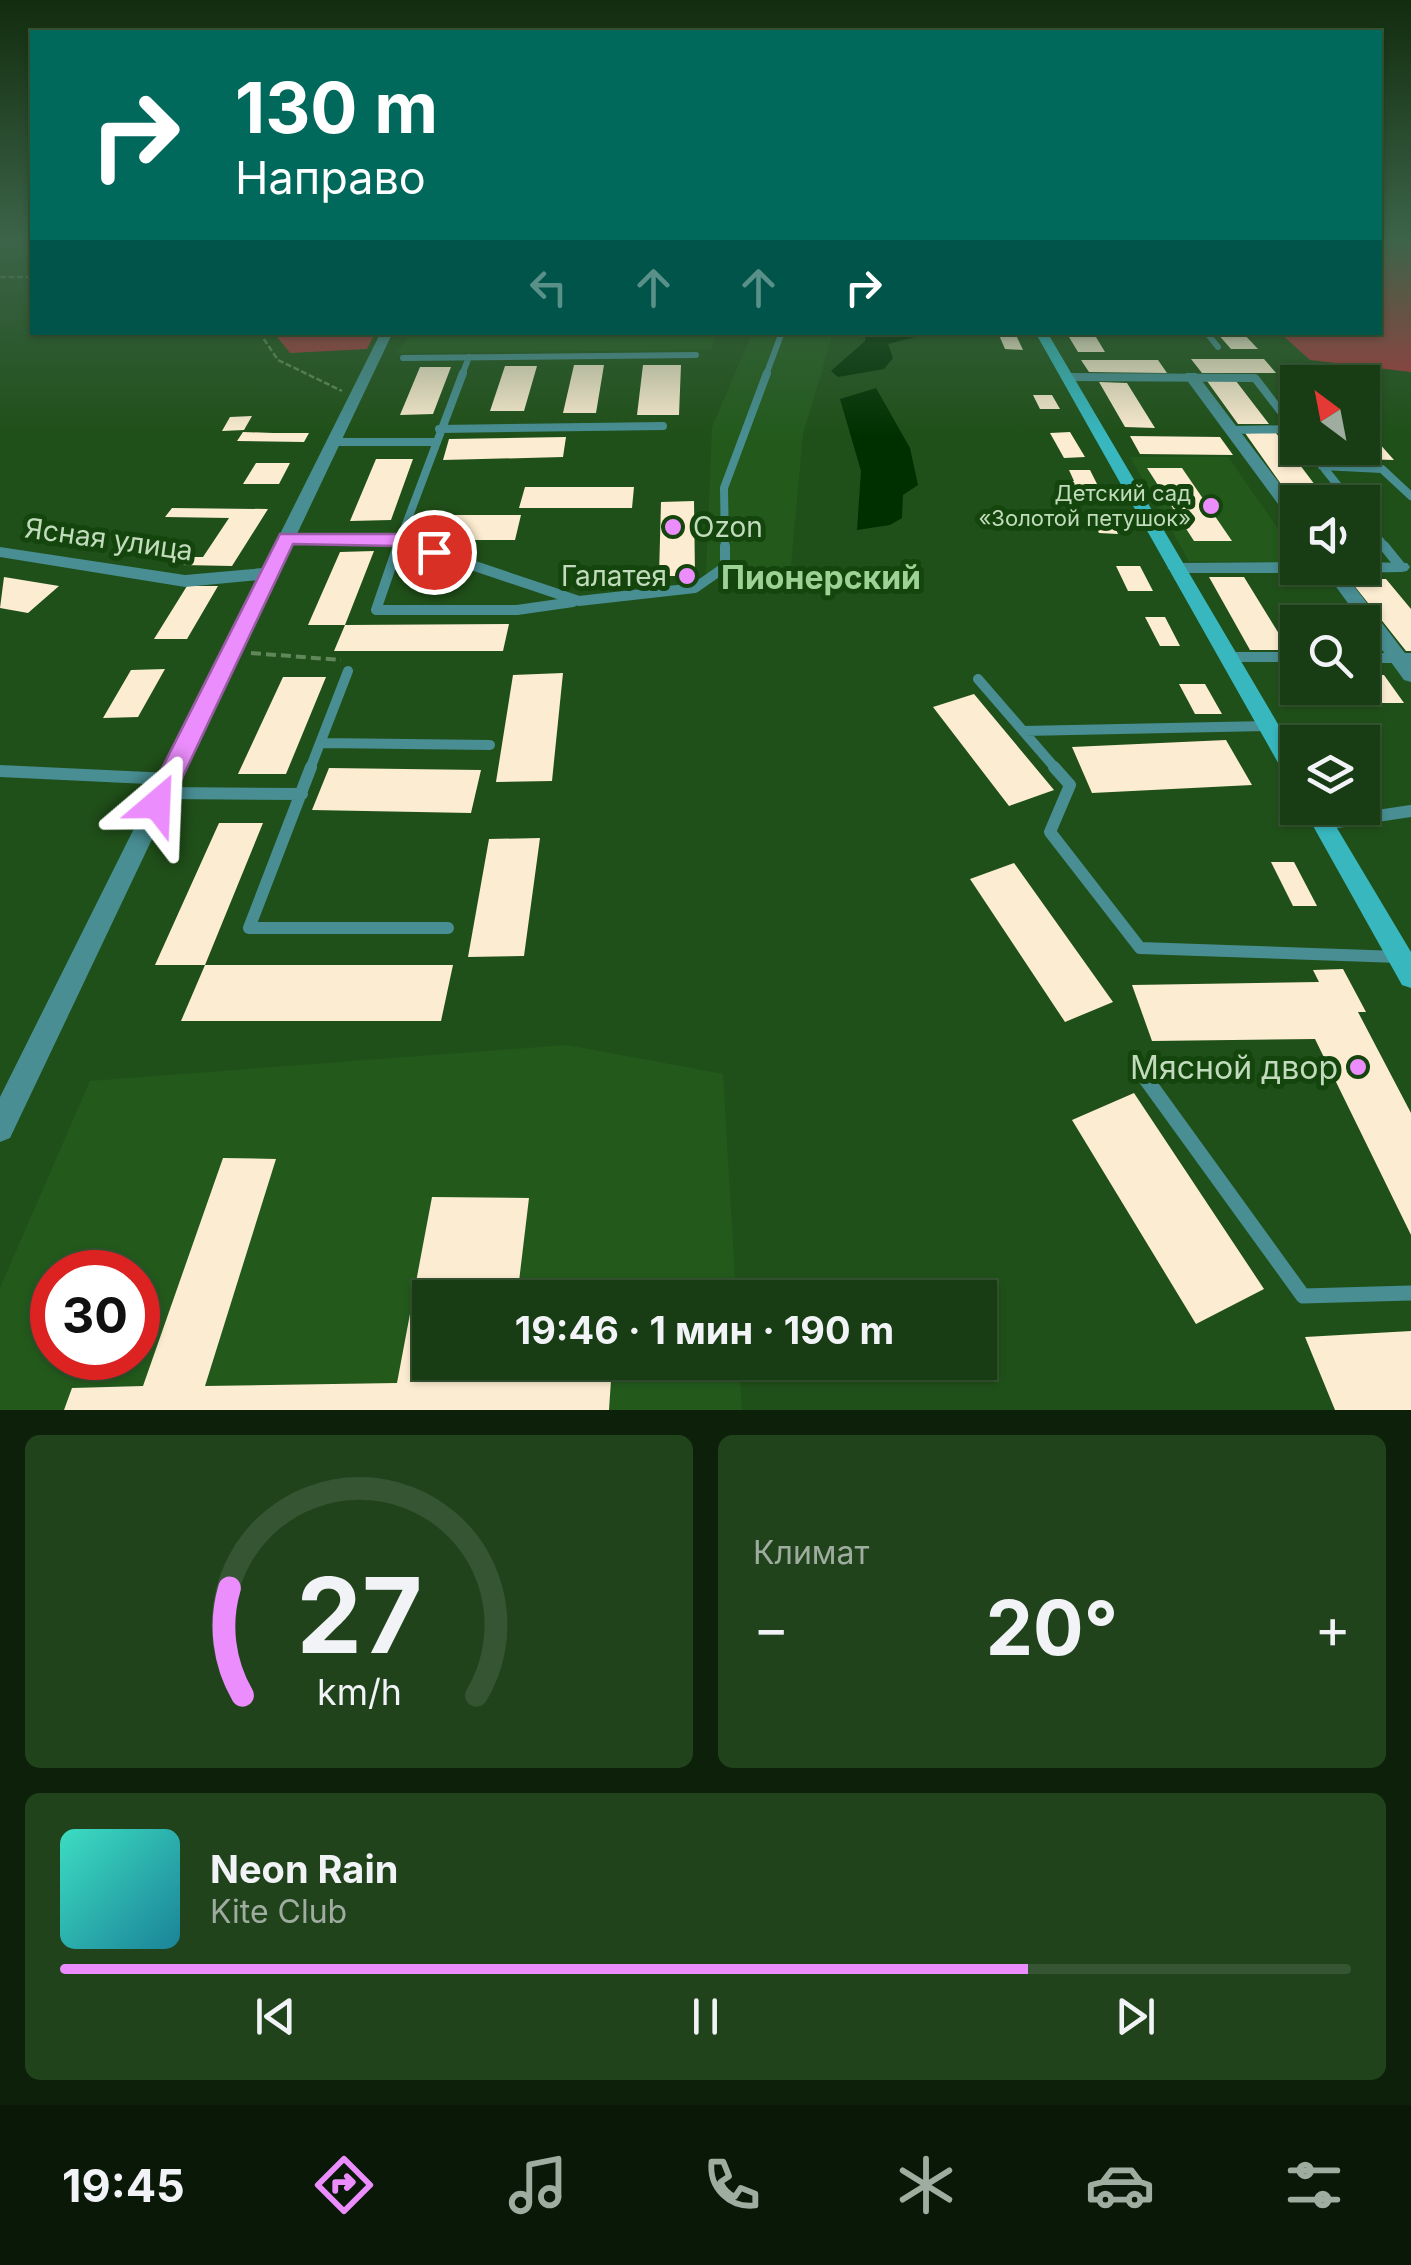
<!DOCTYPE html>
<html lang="ru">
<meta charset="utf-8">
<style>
body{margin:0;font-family:Inter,sans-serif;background:#21431c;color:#f1f3f6;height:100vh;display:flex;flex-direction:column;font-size:38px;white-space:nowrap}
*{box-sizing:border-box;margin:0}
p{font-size:32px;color:#9fada0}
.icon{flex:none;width:55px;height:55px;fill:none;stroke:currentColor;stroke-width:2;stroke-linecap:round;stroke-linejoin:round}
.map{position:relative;height:1410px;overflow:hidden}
.details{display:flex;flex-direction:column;gap:25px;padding:25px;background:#0d210a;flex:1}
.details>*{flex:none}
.top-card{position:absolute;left:30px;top:30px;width:1352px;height:305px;border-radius:0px;box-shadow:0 2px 8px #0004,0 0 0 2px #365633;background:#00695c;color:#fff;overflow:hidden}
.needle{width:65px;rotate:328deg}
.buttons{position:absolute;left:1280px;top:365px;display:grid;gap:20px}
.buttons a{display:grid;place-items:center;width:100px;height:100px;border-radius:0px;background:#183c13;box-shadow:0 2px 8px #0004,0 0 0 2px #365633;font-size:50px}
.speed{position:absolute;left:30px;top:1250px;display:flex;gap:20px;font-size:50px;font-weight:700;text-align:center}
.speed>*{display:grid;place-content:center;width:130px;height:130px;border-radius:50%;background:#183c13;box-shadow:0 2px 8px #0004,0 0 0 2px #365633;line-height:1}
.speed .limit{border:15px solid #d22;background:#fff;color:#111}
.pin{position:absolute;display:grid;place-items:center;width:85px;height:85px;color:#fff;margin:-42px;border:5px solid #fff;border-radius:50%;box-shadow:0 2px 10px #0007}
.me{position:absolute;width:110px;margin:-55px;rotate:26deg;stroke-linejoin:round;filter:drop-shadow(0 0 8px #0008)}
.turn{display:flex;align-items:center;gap:35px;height:210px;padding:0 40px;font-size:45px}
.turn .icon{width:130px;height:130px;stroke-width:2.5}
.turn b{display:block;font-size:70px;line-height:85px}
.lanes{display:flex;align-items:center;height:95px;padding:0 40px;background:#0003;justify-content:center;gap:50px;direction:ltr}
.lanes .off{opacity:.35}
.big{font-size:75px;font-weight:700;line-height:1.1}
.details .tile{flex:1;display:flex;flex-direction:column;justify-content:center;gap:15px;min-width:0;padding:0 35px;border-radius:15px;background:#21431c}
.details .dial{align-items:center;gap:0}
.dial svg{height:260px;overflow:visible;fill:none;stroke:#365633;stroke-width:7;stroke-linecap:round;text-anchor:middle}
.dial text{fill:#f1f3f6;stroke:none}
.song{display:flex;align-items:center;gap:30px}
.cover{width:120px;height:120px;border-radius:15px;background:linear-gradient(135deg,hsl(170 70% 55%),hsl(190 70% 35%))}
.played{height:10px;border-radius:5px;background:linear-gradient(90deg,#eb8dfc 75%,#365633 75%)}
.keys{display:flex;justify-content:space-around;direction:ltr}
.heat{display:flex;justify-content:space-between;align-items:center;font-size:55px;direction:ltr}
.details .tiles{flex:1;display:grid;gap:25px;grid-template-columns:1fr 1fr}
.tile:last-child{grid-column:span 2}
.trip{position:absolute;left:412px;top:1280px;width:585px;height:100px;border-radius:0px;background:#183c13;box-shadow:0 2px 8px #0004,0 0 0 2px #365633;font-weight:700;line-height:100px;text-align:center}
.menu{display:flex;height:160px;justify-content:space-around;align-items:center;background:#0a1808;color:#9fada0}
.menu .icon{width:70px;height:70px}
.menu .selected{color:#eb8dfc}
.menu b{font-size:45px;color:#f1f3f6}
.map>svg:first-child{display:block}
.built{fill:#235a1c;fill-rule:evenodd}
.green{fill:#a9373d}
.water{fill:#003000}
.building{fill:#fcecd1}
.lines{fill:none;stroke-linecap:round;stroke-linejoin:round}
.path-far1{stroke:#608759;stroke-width:2.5;stroke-dasharray:6 2.5;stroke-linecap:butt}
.path{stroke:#608759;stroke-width:4;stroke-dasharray:10 5;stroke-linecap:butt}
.lane-far4{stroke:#488e93;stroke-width:6}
.lane-far3{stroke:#488e93;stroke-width:8}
.lane-far2{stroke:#488e93;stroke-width:10}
.lane-far1{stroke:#488e93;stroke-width:12}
.lane{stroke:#488e93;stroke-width:15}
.street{fill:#488e93;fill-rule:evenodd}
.secondary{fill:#38b7bf;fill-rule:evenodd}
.route{fill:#eb8dfc;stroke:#995ca4;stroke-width:2.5}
.poi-dot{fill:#eb8dfc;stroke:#14450d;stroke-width:4}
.labels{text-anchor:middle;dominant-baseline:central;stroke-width:10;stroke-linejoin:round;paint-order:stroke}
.far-poi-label{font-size:22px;fill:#c1dbbc;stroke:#14450d;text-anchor:end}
.poi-label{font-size:28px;fill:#c1dbbc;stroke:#14450d;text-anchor:start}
.street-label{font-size:28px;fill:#c1dbbc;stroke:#14450d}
.quarter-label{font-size:32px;font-weight:bold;fill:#9dd295;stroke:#14450d}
.near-poi-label{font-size:32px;fill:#c1dbbc;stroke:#14450d;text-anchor:end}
</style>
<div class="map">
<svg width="1411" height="1410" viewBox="0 0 1411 1410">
<rect width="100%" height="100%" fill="#205019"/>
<!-- built -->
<path class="built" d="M410,333V332L717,333L711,350L397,353Z
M752,333H833L803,434L790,576L706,574L712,427Z
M1130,457H1228L1297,556V562L1189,561Z
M567,1045L723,1074L736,1297L430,1298V1362L739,1363L742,1410H0V1288L90,1081ZM52,1272H138V1358H52Z"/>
<!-- green -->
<path class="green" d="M1380,238H1411V372L1310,360L1280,333L1380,332Z
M274,333H375L367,349L290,353Z"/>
<!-- water -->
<path class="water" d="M866,333H919V336L888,344L893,358L884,369L838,377L831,371L865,341Z
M876,388L910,448L918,485L903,495L902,518L890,525L857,530L861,471L840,399Z"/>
<!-- building -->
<path class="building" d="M1066,332H1093L1105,352H1078Z
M1216,332H1242L1258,349H1231Z
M999,335H1016L1023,350L1005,349Z
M1191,359H1264L1276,373H1202Z
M1081,360H1158L1167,373L1089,372Z
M574,365H604L596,413H563Z
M643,365H681L679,415H637Z
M505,366H537L524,411H490Z
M420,367H451L433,414L400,415Z
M1207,381H1236L1269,424H1238Z
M1099,382L1127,383L1155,428L1125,427Z
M1033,395H1052L1060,409H1040Z
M252,416L244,430L222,431L230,417Z
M243,432L273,433H309L304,442L237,441Z
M1070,432L1085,457L1064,458L1050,433Z
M1245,433H1276L1315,485L1281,484Z
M1130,436L1220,437L1233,455L1140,454Z
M566,437L563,457L443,460L449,439Z
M1362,441L1378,442L1394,460L1323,458L1315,448H1362Z
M376,459H413L391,520L350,521Z
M256,463H290L279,484H243Z
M1147,468H1182L1232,541H1194Z
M1069,470H1090L1100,490H1069L1065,481H1074Z
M525,487H634L632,508H519Z
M694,501L695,576H659L661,502Z
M172,508L268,509L232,566L183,565L189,557H203L229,518L165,517Z
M420,515H521L515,540H411Z
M1090,515H1109L1118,534L1099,533Z
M374,551L345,625H308L340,552Z
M1116,566H1140L1153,591H1128Z
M4,577L59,586L28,613L0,608Z
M1209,577H1244L1289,650H1250Z
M1349,579H1386L1411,609V651H1406Z
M187,586H218L187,639H154Z
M1145,617H1165L1180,646H1160Z
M509,624L503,651H334L345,625Z
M165,669L138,717L103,718L131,670Z
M563,673L552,781L496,782L513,675Z
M1285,675H1298V688H1362V675H1384L1404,703H1302Z
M283,677H326L286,774H238Z
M1179,684H1205L1222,714H1195Z
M974,694L1054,790L1009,806L933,707Z
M1226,740L1252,785L1092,793L1072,747Z
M329,768L481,770L471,813L312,810Z
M219,823H263L205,965H155Z
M540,838L524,956L468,957L489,839Z
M1271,862H1294L1317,906H1293Z
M1014,863L1113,1002L1065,1022L970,879Z
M205,965H453L441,1021H181Z
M1343,969L1366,1012H1358L1411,1113V1235L1315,1039L1152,1041L1132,985L1319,982L1313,970Z
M1134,1093L1264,1289L1196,1324L1072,1120Z
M223,1158L276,1159L205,1386L397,1383L432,1197L529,1198L517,1298H430V1362H508L506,1382L611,1380L609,1410H64L72,1388L143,1386Z
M1411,1331V1410H1335L1305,1337Z"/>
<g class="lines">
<!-- path-far1 -->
<path class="path-far1" d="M0,277H32
M259,332L278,360L342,391"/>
<!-- path -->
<path class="path" d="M251,653L341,660"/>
<!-- lane-far4 -->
<path class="lane-far4" d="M1206,332L1218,347
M403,358L696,355
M462,375L469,357
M766,375L782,332"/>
<!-- lane-far3 -->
<path class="lane-far3" d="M1067,377L1255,378L1298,434
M439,429L663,426
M1233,430L1293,429
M333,442H434
M1308,448L1351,502
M1322,466L1382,469L1411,496
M1362,518L1386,548
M287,538L398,540L423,548
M397,548L463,373
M725,548L724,488L767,373"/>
<!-- lane-far2 -->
<path class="lane-far2" d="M398,546L376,610H517L573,602
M415,546L579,601L695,588L725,567V546
M1384,546L1401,567
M1229,657H1298
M1362,658H1411
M978,679L1056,769
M1023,731L1267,726
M323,743L490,745
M310,769L348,671"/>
<!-- lane-far1 -->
<path class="lane-far1" d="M311,767L249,928H448
M1054,767L1070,785L1050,832L1140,948L1399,957
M0,771L169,779
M163,793L302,794
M1324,824L1411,811"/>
<!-- lane -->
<path class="lane" d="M1146,1079L1303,1296L1411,1293"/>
<!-- street -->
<path class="street" d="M381,332H393L10,1138L0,1142V1097L258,580L185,587L0,557V547L185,575L263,568Z
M1186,373H1196L1298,508V525L1292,523L1186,379Z
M1298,562V568H1362V562L1407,563L1410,567L1407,571L1401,572L1344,573L1411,661V682L1404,680L1326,573H1176L1167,568L1176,563Z"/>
<!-- secondary -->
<path class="secondary" d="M1035,332H1047L1298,758V786L1290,784Z
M1303,808H1325L1411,952V988L1402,985Z"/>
</g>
<!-- sky -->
<linearGradient id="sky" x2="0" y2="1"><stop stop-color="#122c0e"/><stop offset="0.55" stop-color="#3c6449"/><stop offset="1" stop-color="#3c6449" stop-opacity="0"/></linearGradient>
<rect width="1411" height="436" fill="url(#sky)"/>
<!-- route -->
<path class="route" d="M280,534H398L443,552L434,558L396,546L293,544L166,812H148L144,804Z"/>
<!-- markers -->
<g class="poi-dot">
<circle cx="1211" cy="506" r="10"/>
<circle cx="673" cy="527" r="10"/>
<circle cx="687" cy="576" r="10"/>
<circle cx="1358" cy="1067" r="10"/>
</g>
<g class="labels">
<!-- far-poi labels -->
<g class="far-poi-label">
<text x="1191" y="493">Детский сад<tspan x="1191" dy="25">«Золотой петушок»</tspan></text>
</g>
<!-- poi labels -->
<g class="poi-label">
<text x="693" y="527">Ozon</text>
<text x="667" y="576" text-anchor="end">Галатея</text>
</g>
<!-- street labels -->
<g class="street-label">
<text transform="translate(109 539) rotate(8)">Ясная улица</text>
</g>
<!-- quarter labels -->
<g class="quarter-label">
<text x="821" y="577">Пионерский</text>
</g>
<!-- near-poi labels -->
<g class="near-poi-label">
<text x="1338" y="1067">Мясной двор</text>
</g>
</g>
</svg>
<div class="buttons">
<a><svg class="needle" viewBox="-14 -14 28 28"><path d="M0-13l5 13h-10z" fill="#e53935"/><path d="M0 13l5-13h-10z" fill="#9fada0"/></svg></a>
<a><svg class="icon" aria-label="sound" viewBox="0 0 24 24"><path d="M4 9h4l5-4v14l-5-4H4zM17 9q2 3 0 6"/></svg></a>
<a><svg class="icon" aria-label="search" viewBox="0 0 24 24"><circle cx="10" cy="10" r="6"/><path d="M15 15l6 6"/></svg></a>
<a><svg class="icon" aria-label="layers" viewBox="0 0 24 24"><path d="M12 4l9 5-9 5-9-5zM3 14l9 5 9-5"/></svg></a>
</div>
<div class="speed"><div class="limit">30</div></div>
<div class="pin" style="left:434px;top:552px;background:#d93025"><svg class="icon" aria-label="arrive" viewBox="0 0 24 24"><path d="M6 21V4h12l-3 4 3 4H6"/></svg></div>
<svg class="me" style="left:157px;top:804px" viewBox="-20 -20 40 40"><path d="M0-17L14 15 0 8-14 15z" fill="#eb8dfc" stroke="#fff" stroke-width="4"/></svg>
<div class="trip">19:46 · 1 мин · 190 m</div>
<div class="top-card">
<div class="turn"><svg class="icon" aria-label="right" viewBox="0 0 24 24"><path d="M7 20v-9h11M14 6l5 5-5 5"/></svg><div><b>130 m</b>Направо</div></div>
<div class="lanes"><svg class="icon off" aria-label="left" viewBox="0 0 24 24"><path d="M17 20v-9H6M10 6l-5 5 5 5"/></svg><svg class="icon off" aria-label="ahead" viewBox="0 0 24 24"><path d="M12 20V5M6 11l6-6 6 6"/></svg><svg class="icon off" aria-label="ahead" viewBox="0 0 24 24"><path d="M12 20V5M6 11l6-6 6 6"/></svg><svg class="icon" aria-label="right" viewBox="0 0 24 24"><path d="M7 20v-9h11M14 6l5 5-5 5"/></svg></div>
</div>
</div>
<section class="details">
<div class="tiles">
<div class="tile dial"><svg viewBox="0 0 100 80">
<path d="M14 69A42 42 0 1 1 86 69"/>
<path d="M14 69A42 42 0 0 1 10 36" stroke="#eb8dfc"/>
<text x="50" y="56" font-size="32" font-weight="700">27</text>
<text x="50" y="72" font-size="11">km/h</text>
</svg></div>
<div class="tile"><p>Климат</p>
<div class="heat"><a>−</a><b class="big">20°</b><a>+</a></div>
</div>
<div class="tile">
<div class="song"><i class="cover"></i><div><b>Neon Rain</b><p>Kite Club</p></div></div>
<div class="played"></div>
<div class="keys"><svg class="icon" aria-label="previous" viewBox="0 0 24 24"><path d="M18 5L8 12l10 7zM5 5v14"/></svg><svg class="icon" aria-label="pause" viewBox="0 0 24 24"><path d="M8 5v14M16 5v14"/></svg><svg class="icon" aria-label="next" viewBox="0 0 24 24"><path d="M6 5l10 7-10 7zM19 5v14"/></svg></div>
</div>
</div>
</section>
<nav class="menu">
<b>19:45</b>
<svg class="icon selected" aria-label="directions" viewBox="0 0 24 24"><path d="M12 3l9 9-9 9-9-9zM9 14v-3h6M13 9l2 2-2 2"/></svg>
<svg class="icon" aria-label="music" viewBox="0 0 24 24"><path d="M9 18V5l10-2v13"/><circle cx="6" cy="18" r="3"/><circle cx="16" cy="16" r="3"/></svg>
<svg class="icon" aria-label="phone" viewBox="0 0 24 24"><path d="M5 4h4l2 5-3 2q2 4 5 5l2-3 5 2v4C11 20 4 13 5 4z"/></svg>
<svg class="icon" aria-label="climate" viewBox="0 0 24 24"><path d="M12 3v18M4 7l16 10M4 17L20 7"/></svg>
<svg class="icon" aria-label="car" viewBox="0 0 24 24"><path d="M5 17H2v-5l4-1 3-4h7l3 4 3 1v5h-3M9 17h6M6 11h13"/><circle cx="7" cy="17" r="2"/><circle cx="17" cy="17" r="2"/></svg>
<svg class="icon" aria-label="filters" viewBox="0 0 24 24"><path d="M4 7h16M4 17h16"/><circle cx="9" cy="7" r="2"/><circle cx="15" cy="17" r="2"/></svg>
</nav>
